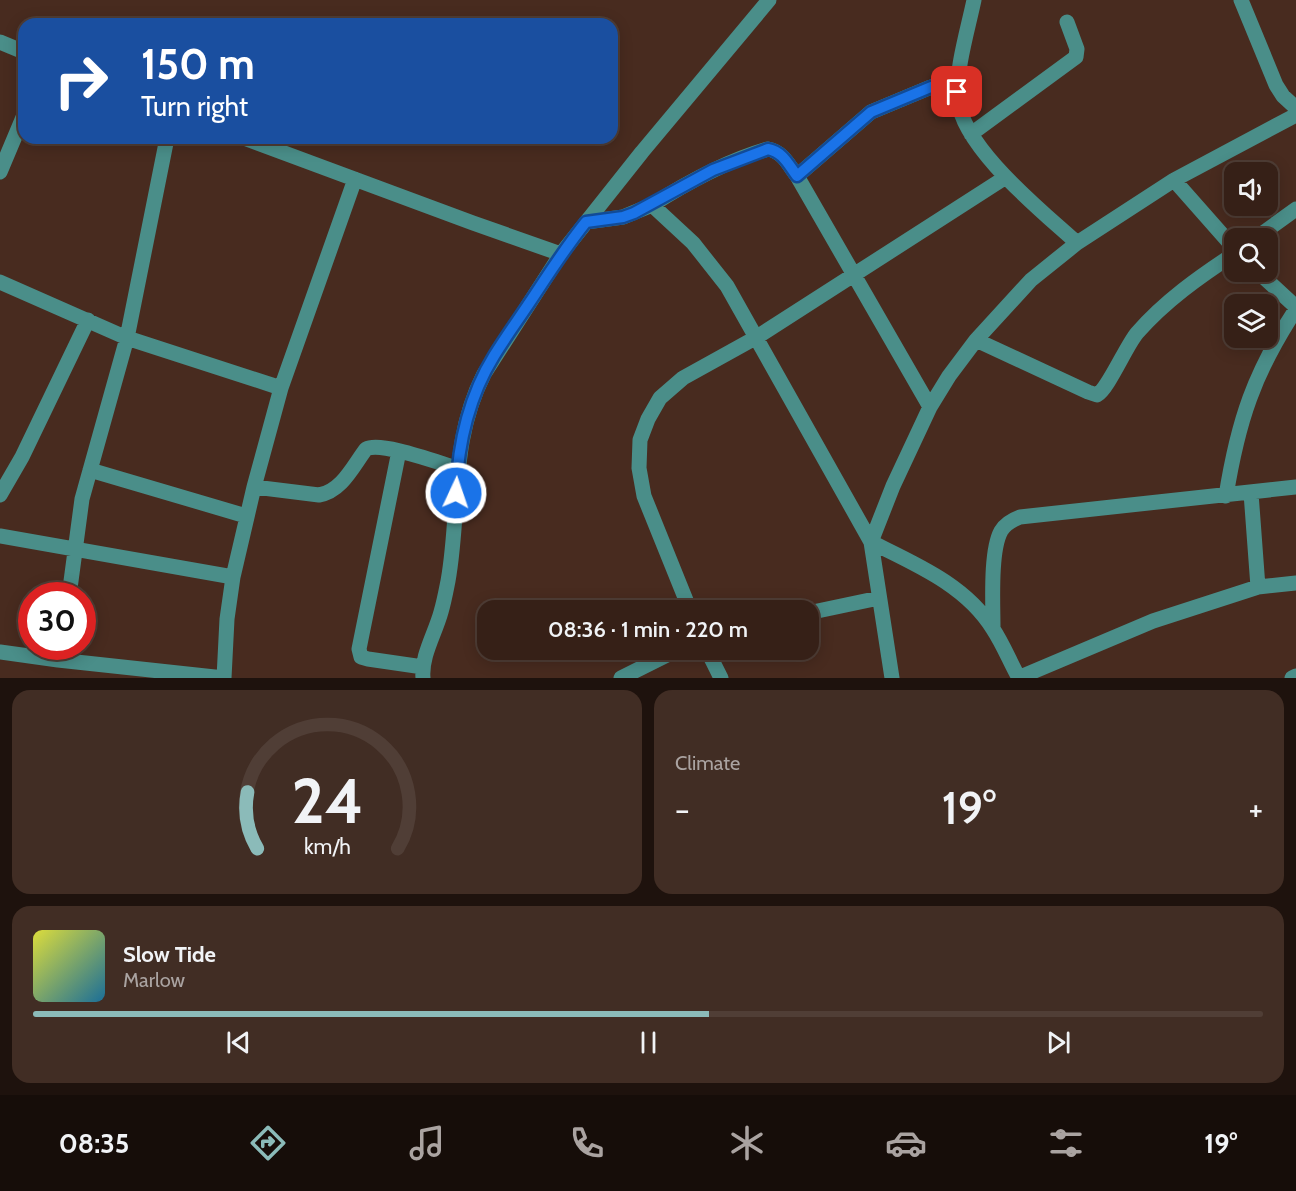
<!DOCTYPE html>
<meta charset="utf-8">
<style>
body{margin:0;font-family:Cabin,sans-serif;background:#412d24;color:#f1f3f6;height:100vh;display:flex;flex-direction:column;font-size:22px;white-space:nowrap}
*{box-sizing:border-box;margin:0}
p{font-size:20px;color:#aaa3a1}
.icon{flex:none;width:33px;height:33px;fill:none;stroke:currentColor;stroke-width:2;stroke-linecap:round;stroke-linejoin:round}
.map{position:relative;height:678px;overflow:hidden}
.side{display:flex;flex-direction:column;gap:12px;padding:12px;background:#1e120d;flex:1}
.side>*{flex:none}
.hud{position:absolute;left:18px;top:18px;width:600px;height:126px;border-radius:18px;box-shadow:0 3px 15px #0003,0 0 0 2px #503e36;background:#1a4fa0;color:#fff;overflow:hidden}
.fabs{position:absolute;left:1224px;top:162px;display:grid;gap:12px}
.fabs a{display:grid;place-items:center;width:54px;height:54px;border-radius:12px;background:#362017;box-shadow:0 3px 15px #0003,0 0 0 2px #503e36;font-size:30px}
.speed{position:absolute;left:18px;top:582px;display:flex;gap:12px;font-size:30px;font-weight:700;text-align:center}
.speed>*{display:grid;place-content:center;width:78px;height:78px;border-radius:50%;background:#362017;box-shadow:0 3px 15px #0003,0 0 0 2px #503e36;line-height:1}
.speed .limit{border:9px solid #d22;background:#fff;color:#111}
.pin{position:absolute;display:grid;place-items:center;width:51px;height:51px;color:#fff;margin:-26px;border-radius:12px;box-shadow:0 3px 9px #0006}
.me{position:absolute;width:66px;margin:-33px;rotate:3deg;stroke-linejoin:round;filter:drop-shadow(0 0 4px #0008)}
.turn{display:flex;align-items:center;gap:21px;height:126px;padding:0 24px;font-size:27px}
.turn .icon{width:78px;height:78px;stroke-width:2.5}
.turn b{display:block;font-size:42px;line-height:51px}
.big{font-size:45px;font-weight:600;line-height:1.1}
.side .tile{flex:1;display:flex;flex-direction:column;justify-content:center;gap:9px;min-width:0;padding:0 21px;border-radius:18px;background:#412d24}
.side .dial{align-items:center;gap:0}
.dial svg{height:156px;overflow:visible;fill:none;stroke:#503e36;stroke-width:7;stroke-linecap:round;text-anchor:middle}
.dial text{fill:#f1f3f6;stroke:none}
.song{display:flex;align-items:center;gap:18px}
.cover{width:72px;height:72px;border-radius:9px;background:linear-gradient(135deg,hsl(60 70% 55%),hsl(200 70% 35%))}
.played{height:6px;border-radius:3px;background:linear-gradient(90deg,#8bbbb9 55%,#503e36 55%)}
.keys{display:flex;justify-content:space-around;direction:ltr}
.heat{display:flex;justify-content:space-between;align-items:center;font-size:33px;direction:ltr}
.side .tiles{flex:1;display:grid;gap:12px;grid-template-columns:1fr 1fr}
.tile:last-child{grid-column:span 2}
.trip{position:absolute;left:477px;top:600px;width:342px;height:60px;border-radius:18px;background:#362017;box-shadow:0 3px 15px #0003,0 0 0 2px #503e36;font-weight:600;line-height:60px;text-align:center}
.dock{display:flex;height:96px;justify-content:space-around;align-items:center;background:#160d09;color:#aaa3a1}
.dock .icon{width:42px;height:42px}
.dock .on{color:#8bbbb9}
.dock b{font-size:27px;color:#f1f3f6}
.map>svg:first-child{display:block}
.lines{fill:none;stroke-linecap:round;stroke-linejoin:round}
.minor{stroke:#4a8e89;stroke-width:15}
.route-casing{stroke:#114b97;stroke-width:15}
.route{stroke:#1a73e8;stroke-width:10}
</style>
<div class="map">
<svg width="1296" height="678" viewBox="0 0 1296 678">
<rect width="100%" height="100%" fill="#482b1f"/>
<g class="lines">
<!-- minor -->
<path class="minor" d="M974,0C968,29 955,71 958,100C963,148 1042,211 1077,243
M1241,0L1276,85L1283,96L1296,108
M0,42L24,52
M971,134L1076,57L1077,49L1067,22
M244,138L473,223L561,254
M0,172L24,115
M1174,180L1234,248
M652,205C688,182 726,161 768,149C783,152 788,164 797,176
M586,222L623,217L652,205L693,243L727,286L871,542L892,678
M1256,238L1296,209
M1258,272L1296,307
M0,282L127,338L167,138
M976,340L1088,392L1097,395C1108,389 1126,346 1137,333C1165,301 1199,277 1234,254
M930,407L797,176L871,112L931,87L958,80
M399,451L359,649L361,657L368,659L423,667
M90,470L246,516
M254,487L319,495C342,491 353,466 366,449C381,441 439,463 457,468
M1251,493L1258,587
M0,495L22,457L88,320
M1226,496C1238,421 1254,373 1296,309
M0,536L233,577
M871,542L893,486L930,407L949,376L976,340L1031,280L1077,243L1174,180L1296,115
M871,542C915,564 966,585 993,629C1003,644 1010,662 1019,678
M69,596L82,499L127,338L281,388
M690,610L644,496L639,468L640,440L648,419L660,398L683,378L757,337L1006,177
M808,613L879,598
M993,627C993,604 990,551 1001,531C1005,524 1012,520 1020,517L1296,487
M707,650L721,678
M0,652L58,660L224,678
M224,678L227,619L233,577L254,487L281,388L355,179
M423,678C421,656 435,634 441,612C444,602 446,591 448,581C461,508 449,443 484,374L561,254L642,152L769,0
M621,678L677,650
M1018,678L1153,621L1258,587L1296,583
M1292,678L1296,676"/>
</g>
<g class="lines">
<defs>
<path id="route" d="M456,493C458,444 468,398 494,356C505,338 518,320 530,302C548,275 565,248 586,222L623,217L634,213L713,170L768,149C783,152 788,164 797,176L871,112L931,87L958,80L957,92"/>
</defs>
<!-- route casing -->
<use href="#route" class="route-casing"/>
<!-- route -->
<use href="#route" class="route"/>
</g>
</svg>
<div class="fabs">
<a><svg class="icon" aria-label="sound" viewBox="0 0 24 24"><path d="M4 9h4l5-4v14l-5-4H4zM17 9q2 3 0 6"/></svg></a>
<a><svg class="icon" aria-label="search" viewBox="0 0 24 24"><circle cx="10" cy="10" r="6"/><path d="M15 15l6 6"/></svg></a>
<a><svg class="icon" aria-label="layers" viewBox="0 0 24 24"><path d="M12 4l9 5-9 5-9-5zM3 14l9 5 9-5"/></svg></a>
</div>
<div class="speed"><div class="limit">30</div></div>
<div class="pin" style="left:957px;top:92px;background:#d93025"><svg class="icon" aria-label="arrive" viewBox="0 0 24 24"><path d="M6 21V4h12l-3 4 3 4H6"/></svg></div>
<svg class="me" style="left:456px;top:493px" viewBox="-20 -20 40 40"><circle r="17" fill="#1a73e8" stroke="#fff" stroke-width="3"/><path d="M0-11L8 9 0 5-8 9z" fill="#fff"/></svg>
<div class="trip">08:36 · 1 min · 220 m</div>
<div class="hud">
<div class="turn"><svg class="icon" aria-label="right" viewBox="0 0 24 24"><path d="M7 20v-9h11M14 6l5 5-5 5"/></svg><div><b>150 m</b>Turn right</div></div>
</div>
</div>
<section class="side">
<div class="tiles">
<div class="tile dial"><svg viewBox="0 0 100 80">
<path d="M14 69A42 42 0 1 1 86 69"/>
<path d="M14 69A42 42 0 0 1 9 40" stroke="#8bbbb9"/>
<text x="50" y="56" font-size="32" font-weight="700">24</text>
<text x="50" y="72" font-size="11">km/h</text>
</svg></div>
<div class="tile"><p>Climate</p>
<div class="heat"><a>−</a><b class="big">19°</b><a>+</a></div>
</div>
<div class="tile">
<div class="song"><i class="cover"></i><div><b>Slow Tide</b><p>Marlow</p></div></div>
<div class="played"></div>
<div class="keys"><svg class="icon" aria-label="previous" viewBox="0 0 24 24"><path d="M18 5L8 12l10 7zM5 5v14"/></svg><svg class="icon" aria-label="pause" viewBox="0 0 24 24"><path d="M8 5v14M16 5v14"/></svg><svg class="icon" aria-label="next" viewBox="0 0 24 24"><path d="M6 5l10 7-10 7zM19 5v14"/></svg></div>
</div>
</div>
</section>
<nav class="dock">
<b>08:35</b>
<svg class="icon on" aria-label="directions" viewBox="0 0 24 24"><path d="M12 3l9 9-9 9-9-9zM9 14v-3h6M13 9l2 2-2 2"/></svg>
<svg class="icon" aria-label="music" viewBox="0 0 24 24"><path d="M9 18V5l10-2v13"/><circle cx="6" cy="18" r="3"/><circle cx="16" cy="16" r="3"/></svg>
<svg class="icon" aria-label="phone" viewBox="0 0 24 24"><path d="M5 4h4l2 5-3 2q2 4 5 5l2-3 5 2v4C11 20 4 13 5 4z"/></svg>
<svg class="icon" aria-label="climate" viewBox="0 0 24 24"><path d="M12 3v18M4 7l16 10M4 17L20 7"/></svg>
<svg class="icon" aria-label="car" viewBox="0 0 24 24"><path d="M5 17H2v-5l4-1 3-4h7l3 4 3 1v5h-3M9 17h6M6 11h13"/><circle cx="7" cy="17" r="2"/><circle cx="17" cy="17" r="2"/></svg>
<svg class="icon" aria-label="filters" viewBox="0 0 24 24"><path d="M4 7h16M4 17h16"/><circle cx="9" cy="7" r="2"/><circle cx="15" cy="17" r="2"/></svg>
<b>19°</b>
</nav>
